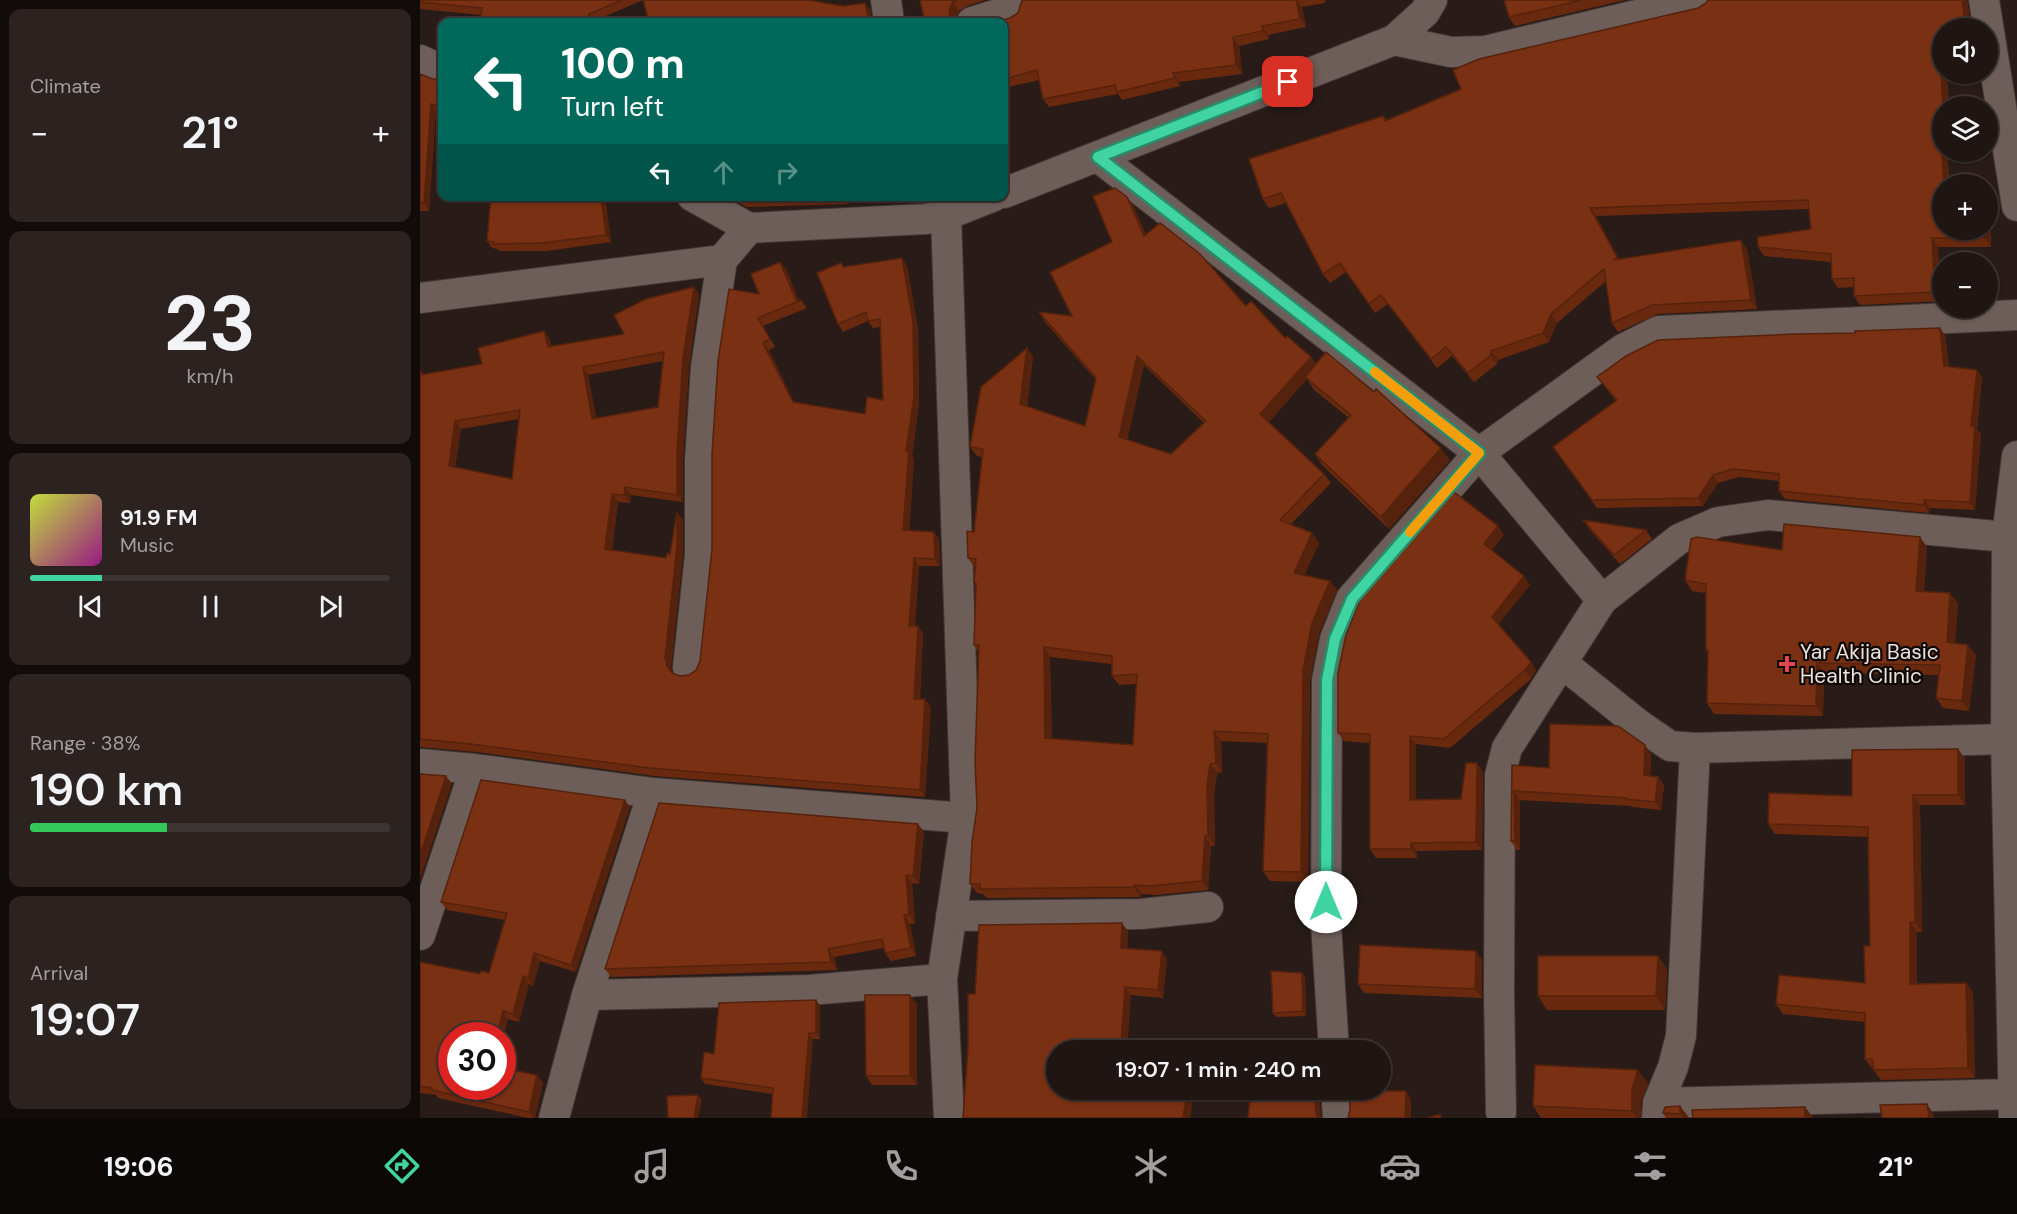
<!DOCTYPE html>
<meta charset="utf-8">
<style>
body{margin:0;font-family:"DM Sans",sans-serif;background:#2c2220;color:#f1f3f6;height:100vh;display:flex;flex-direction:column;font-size:22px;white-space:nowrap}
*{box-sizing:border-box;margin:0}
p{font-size:20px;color:#a19f9f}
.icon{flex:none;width:33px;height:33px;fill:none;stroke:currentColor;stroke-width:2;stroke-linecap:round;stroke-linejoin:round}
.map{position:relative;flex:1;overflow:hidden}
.panel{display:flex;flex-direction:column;gap:9px;padding:9px;background:#110c0a;width:420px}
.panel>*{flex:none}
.hud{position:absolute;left:18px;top:18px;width:570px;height:183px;border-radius:12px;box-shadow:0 2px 4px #0004,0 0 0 2px #3c3432;background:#00695c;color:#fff;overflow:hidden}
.controls{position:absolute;left:1512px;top:18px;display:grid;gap:12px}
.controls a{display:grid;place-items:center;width:66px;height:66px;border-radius:50%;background:#1f1512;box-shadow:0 2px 4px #0004,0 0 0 2px #3c3432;font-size:30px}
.speed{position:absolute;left:18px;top:1022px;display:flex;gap:12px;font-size:30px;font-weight:700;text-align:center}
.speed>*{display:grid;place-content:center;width:78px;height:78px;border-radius:50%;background:#1f1512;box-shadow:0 2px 4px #0004,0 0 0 2px #3c3432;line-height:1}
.speed .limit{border:9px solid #d22;background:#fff;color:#111}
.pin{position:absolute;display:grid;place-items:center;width:51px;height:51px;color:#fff;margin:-26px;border-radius:12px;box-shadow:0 3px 9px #0006}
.me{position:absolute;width:66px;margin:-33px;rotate:0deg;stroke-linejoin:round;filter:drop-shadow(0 0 4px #0008)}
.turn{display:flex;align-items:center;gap:21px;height:126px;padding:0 24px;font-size:27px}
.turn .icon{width:78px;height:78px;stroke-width:2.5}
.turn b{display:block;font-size:42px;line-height:51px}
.lanes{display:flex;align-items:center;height:57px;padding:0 24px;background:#0003;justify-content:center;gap:30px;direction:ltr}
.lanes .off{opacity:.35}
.big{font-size:45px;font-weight:600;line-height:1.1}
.panel .card{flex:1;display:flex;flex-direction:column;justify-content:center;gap:9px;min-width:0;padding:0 21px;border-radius:12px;background:#2c2220}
.panel .dial{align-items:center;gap:0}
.dial b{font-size:78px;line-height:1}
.song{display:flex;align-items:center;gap:18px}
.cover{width:72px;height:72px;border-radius:9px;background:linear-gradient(135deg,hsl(70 70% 55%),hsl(310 70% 35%))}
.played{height:6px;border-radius:3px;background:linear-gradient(90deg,#40d4a2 20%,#3c3432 20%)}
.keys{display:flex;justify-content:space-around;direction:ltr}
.heat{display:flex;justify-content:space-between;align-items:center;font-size:33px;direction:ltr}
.charge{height:9px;border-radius:4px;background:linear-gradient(90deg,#34c759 38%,#3c3432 0)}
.trip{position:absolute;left:626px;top:1040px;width:345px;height:60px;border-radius:30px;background:#1f1512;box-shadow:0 2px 4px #0004,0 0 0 2px #3c3432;font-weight:600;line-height:60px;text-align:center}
.dock{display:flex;height:96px;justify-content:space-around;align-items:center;background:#0c0807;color:#a19f9f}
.dock .icon{width:42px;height:42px}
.dock .on{color:#40d4a2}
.dock b{font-size:27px;color:#f1f3f6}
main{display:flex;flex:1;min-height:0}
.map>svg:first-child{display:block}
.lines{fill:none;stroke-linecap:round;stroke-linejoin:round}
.minor-casing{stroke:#413734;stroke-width:32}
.minor{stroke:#6e5e59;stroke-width:30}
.wall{fill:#69290f;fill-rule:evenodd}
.shaded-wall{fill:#55220d}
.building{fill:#7a3012;stroke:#55220d;stroke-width:1.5;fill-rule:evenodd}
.route-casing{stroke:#2a8a69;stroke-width:15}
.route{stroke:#40d4a2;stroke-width:10}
.slow{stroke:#f59e0b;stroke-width:10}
.health-dot{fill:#e0444e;stroke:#0e0806;stroke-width:2}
.labels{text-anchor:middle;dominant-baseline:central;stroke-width:4.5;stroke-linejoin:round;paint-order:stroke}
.poi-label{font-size:21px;fill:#ece3df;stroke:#0e0806;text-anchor:start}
</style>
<main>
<section class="panel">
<div class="card"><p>Climate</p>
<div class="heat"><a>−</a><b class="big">21°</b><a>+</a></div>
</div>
<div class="card dial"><b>23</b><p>km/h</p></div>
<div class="card">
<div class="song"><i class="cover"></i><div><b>91.9 FM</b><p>Music</p></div></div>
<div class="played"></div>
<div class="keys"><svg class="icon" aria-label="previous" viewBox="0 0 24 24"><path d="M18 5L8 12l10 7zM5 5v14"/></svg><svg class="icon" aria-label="pause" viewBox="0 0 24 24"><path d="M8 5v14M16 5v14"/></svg><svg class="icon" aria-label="next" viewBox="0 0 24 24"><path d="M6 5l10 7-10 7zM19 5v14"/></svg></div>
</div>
<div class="card"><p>Range · 38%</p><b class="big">190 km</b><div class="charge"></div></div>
<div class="card"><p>Arrival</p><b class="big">19:07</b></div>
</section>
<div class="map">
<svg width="1597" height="1118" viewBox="0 0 1597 1118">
<rect width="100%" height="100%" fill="#291c18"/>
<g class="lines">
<defs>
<path id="minor" d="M466,0L469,22
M1564,0L1597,206
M552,22L591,10L593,0
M974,40L1031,52L1065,51L1280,0
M0,60L22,70
M678,157L1059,453L1182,600
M584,193L974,40L1005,12L1012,0
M272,196L329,228
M526,215L546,818L522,979L529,1118
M0,298L302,260L329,228L506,219L526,215L574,196
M1142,663L1218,724L1250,746L1275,748L1586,739
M268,667L280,555V461L286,367L302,260
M0,764L55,769L233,793L546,818
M531,916L721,914L788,907
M0,935L55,769
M167,995L389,990L522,979
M914,1050L906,924L907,680L915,639L931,599L1059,453L1203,349L1239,331L1597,315
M916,1089L918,1118
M1238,1103L1593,1094
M1081,1112L1079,993L1080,775L1087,748L1182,600L1259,539L1298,522L1348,515L1587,537L1597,535
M134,1118L167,995L233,793
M1237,1118L1238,1103L1253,1067L1261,1036L1275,748
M1594,1118L1586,739L1587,537L1597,456"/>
</defs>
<!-- minor casing -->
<use href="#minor" class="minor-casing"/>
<!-- minor -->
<use href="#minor" class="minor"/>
</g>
<!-- wall -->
<path class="wall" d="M0,0H388L450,10L223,0L174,21V22H60L61,15L0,9Z
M500,0H565L547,6L539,11L535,19Z
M602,0H905V3L882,7L886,27L848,35L849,39L819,46L822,74L759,82L760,86L702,100L698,94L629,107L623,99L619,80L584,88V22L598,13Z
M1084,0H1205L1095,26L1089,17Z
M1288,0H1547L1551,28H1522V74H1527L1529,106H1522V152H1527L1530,184L1522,230L1571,208V247H1518L1522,301L1440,305L1434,296V287L1418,288L1412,279L1411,262L1344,256L1338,247L1391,229L1389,209L1176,216L1199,259L1327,249L1337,309L1238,314L1198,332L1192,323L1186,281L1137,323L1129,342L1078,360L1077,364L1054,382L1032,356L1017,368L968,304L955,313L926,272L910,283L903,274L866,203L849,208L843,199L963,116L967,120L1278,8L1286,3Z
M0,74L10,78L18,80L22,78V113L16,111L9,211H0Z
M185,196L191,242L127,251H79L78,249L72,248L67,241Z
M310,196H438L428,198V204L327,207L312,199Z
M707,197L714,207L726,235L826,306L865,338L896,364L1030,460L969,529L903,466L895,454L929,418L894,390L887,379L849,422L904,474L911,483L871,524L899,543L884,575L910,581L917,590L899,633L890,680L888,882L850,881L843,871L847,743L801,741L802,772L797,773L794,795L795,846H791L788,890L736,895L722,894L720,897L567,898L563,894L557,893L550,884L557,808L559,653L554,645L556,586L554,582L555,568L548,558L554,532L562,457L557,456L550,447L607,348L613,357L607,407L665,426L676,380L625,322L619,312L652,316L692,242ZM724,365L784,423L751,454L707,440ZM630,657L692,664V676L699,685L716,684L713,745L632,739Z
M421,263L424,267L487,266L498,329L499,404L492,456L494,459L489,531L519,539L520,566H499L495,626H498L503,634L500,699H505L511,707L505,797L235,776L57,752L0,747V370L3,374L62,364L129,338L131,346L204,334L274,287L279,295L269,366L263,460V502L211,495L210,503L198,502L192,550L246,558L250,554L263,520V554L251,666L252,673L260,676L269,675L276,670L280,661L339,294L366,269L378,300H381L387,308L343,326L355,347L349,350L374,403L445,414L463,400L460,327L453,328L448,321L423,332L418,324ZM243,361L238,407L176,418L168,375ZM99,419L92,479L35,467L41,429Z
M1525,335L1529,367L1557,370L1562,378L1557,429L1561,434L1555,510L1510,508L1509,513L1365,499L1359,491V481L1319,477L1298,483L1283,506L1177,508L1133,447L1196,401L1177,377Z
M1163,520L1226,530L1232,539L1200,564L1169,529Z
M1084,535L1072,550L1110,585L1078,624L1111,662L1116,670L1111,679L1030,748L996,744V800L1041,799L1057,763L1063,772L1062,850L997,851V858H956L950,849V743L924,741L918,733Z
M1507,547L1504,591L1538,603L1535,643L1556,655L1549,711L1523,708L1516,698L1519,675L1404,673L1403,716L1294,714L1287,703L1288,652L1286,650V593L1272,591L1265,580L1362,550Z
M1538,749L1545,759V805H1500L1502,932H1497V984L1546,983L1553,993L1555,1078L1461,1080L1445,1059V1022L1363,1014L1356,1004L1445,983L1450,946L1449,837L1355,834L1348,824L1432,796Z
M1231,754L1230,776L1238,777L1244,785L1241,810L1212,807L1211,806L1100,800V850H1097L1091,841L1092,765L1129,768Z
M210,807L156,972L120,961L113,986L109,984L99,1022L88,1019L82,1042V1035L32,1086L117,1075L123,1083L115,1118H108L18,1098L16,1095L0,1093V962L60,974L69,973L85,920L27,910L21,902Z
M504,832L499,884L492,883L495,923L490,924L496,956L471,961L465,953L464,948L414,957L417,970L191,977L185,969Z
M708,931L707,949L747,959L743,998L711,995L707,1045L636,1089H783V1091L774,1090L770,1118H543L555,994Z
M1238,956L1247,969L1245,1010H1127L1118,996Z
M1062,960V998L944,993L938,984Z
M882,973L885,977L886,1016L856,1017L853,1013Z
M396,1000L400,1006V1039H393L353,1094L285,1084L281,1078L294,1054Z
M497,1004V1085H452L446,1076Z
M1228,1083L1221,1102V1118H1121L1113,1106Z
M1260,1106L1269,1118H1246L1243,1113Z"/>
<!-- shaded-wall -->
<path class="shaded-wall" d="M877,0L882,7L886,27L880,19Z
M1542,0H1547L1551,28H1545Z
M533,2L539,11L535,19V22H532L530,18L529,10Z
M445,3L450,10L453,22H449Z
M169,14L174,21V22H167Z
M842,26L848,35L849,39L843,31Z
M813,37L819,46L822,74L816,65Z
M1520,54L1522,57V74H1527L1529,106H1523Z
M753,73L759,82L760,86L755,78Z
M11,104L16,111L9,211L4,203Z
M1521,139L1522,141V152H1527L1530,184H1524Z
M181,196H185L191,242L186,235Z
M427,196L428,198V204L423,197Z
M707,197L714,207L730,246L724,236Z
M1568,203L1571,208V247L1565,238V230H1568Z
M1170,208L1176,216L1203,266L1197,257Z
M1512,238L1518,247L1522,301L1515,292Z
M1321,240L1327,249L1337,309L1331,300Z
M482,258L487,266L498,329L499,404L492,456L494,459L489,538L483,530L486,451Z
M360,262L366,269L379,301L376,300Z
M274,287L279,295L269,366L263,460V502L257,495V452L263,358Z
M1131,314L1137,323L1129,342L1123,333Z
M1520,328L1525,335L1529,374L1524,366Z
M124,331L129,338L134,355L128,347Z
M343,343L349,350L378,410L373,402Z
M607,348L613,357L606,414L600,404Z
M1071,351L1078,360L1077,364L1071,355Z
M717,356L724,365L706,447L699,437Z
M891,357L898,367L885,377L887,379L847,424L840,414Z
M163,367L168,375L178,427L172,419Z
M1557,370L1562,378L1557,429L1561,434L1555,510L1550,502L1551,426Z
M35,421L41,429L34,474L29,466Z
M1021,448L1030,460L969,529L961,517Z
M1293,475L1298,483L1283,506L1278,498Z
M205,487L211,495L210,503L204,495Z
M192,494L198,502L191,557L185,549Z
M1504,500L1510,508L1509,513L1504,505Z
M257,512L263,520V554L251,666L252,673L247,666L245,658Z
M1078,526L1084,535L1070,553L1064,544Z
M514,532L519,539L520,566L515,559Z
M892,533L899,543L881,583L874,573Z
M1500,537L1507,547L1503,601L1496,591Z
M494,558L499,566L494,634L489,626Z
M1104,576L1110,585L1078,625L1072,617Z
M910,581L917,590L899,633L890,680L888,882L881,872L883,670L892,623Z
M1530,593L1538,603L1534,652L1527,642Z
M498,626L503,634L499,706L494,699Z
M1548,645L1556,655L1549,711L1542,701Z
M624,647L630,657L632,748L625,738Z
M1111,662L1116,670L1111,679L1105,670Z
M1397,663L1404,673L1403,716L1396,706Z
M505,699L511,707L505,797L500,790Z
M794,731L801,741L802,772L796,763Z
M990,736L996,744V808L990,800Z
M1225,745L1231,754L1230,784L1224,775Z
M1538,749L1545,759V805L1538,795Z
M1057,763L1063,772L1062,850L1056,842Z
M790,764L797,773L794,795L795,846L788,836L787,785Z
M26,776L32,784L0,880V856Z
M1238,777L1244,785L1241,810L1235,802Z
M1094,791L1100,800V850L1095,841Z
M1493,795L1500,805L1502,932L1495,922Z
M205,800L210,807L156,972L151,965Z
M498,824L504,832L499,884L493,876Z
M785,836L791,846L788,890L782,881Z
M991,843L997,851V858L991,849Z
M486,875L492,883L495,923L489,915Z
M715,885L722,894L720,897L714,887Z
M484,915L490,924L496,956L491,948Z
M1490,922L1497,932V994L1490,984Z
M702,923L708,931L707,956L701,948Z
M408,949L414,957L417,970L411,962Z
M742,951L747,959L743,998L738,990Z
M1056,951L1062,960V998L1055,989Z
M114,953L120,961L113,986L108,978Z
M1238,956L1247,969L1245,1010L1236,996Z
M882,973L885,977L886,1016L883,1011Z
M103,976L109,984L99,1022L93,1014Z
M1546,983L1553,993L1555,1078L1548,1068Z
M705,987L711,995L707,1050L701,1044Z
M490,995L497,1004V1085L490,1076Z
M396,1000L400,1006V1039L396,1033Z
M83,1011L88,1019L82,1042V1035H77Z
M389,1033L393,1039L387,1118H382Z
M1218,1070L1228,1083L1221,1102V1118H1217L1212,1111V1089Z
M117,1075L123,1083L115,1118H114L109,1112Z
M768,1089H773L774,1090L770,1118H763Z
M894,1089H898L899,1091L901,1118H898L896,1113Z
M986,1091L991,1099V1118H985Z
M278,1095L282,1100L278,1118H274Z
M1507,1104L1513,1113L1514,1118H1509Z
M1260,1106L1269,1118H1263L1260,1114Z
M1385,1107L1392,1116V1118H1385Z"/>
<!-- building -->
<path class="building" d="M0,0H202L169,14L167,22H60L62,8L0,2Z
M223,0H388L423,6L445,3L449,22H229Z
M500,0H537L533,2L529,10L530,18L532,22H505Z
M602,0H876L880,19L842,26L843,31L813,37L816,65L753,73L755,78L697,92L695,85L623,99L617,70L584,79V22H576L590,18L598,13Z
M1084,0H1162L1089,17Z
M1288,0H1542L1545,22V28H1522V54H1520L1523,106L1522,139H1521L1524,184H1522V230H1565V238H1512L1515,292L1434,296V278L1412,279L1411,254L1338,247V237L1391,229L1388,200L1170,208L1197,257L1194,260L1321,240L1331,300L1232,305L1192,323L1184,269L1131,314L1123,333L1071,351V355L1048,373L1026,347L1011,359L961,295L949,304L920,263L903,274L861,193L843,199L829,159L963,116L965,121L1041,89L1033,70L1059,59L1278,8L1286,3Z
M0,74L10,78L18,80L22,78V107L11,104L4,203H0Z
M695,188L707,197L724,236L740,223L780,254L826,306L831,301L865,338L867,336L891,357L840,414L904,474L860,520L892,533L874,573L910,581L892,623L883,670L881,872L843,871L848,734L794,731L796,763L790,764L787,785L788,836H785L782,881L730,886L715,885L714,887L560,889V884H550L552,842L557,808L555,761L559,645H554L556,583L554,582L556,559L548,558L547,531L554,532L563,449L550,447L561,387L607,348L600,404L665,426L676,378L619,312L652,316L630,272L692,242L673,196ZM717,356L786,421L751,454L699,437ZM624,647L692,656V676L717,674L713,745L625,738Z
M71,196H181L186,235L122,243L74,244V242L67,241Z
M316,196H423V197L322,200Z
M482,258L493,321L494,396L486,451H489L483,530L514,532L515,559L494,558L489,626H498L494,699H505L500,790L229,768L51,744L0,739V370L1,375L62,364L58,348L124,331L128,347L204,334L194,315L226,299L274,287L263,358L257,452V495L205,487L204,495L192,494L185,549L246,558L247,553L250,554L257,512V546L245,658L247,666L252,673L260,676L269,675L276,670L280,661L292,549V454L298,361L309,289L339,294L331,274L360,262L376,300H381L338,318L350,339L343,343L373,402L445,414L447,397L463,400L460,319L448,321L446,312L418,324L397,273L421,263L423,267ZM244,352L238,407L172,419L163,367ZM100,410L92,479L29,466L35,421Z
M1520,328L1524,366L1557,370L1551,426H1555L1550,502L1504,500V505L1359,491V474L1313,469L1293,475L1278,498L1172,500L1133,447L1197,400L1177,377L1206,356L1238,340L1375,334L1435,333V331Z
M906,352L954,392L956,389L1021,448L961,517L895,454L931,415L885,377Z
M1034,492L1078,526L1064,544L1104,576L1072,617L1111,662L1105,670L1024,739L990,736V800L1041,799L1046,763H1057L1056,842L991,843V849H950V734L918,733V673L926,635L940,600Z
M1163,520L1226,530L1194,555Z
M1364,524L1500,537L1496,591L1530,593L1527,642L1548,645L1542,701L1516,698L1520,665L1397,663L1396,706L1287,703L1288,650H1286V584L1265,580L1271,539L1277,537L1362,550Z
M1130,724L1198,726L1225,745L1224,775L1238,777L1235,802L1206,799V798L1094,791L1095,841H1091L1092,765L1129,768Z
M1538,749V795H1493L1495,922H1490V984L1546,983L1548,1068L1454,1070L1452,1059H1445V1013L1356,1004L1359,975L1445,983L1444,946H1450L1448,827L1348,824L1349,793L1432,796V750Z
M0,774L26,776L0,856Z
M61,780L205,800L151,965L114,953L108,978L103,976L93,1014L83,1011L77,1035H32V1086H82V1068L117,1075L109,1112L12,1090V1088L0,1086V962L60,974L61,971L69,973L87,913L21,902Z
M239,803L498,824L493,876L486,875L489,915H484L491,948L465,953L462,939L408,949L411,962L185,969Z
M702,923L701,948L742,951L738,990L705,987L701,1044L779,1049V1050H636V1089H768L763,1118H543L548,1048V994H555L559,925Z
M940,945L1056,951L1055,989L938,984Z
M1118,956H1238L1236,996H1118Z
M851,971L882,973L883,1011L853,1013Z
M445,995H490V1076H446Z
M396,1000V1033H389L382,1118H351L353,1088L281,1078L284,1052L294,1054L299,1003Z
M1115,1065L1218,1070L1212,1089V1111L1113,1106Z
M831,1089H894L896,1113L898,1118H828Z
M929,1089H956V1091H986L985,1118H928L930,1110Z
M278,1095L274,1118H248L247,1096Z
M1507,1104L1509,1118H1462L1460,1105Z
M1260,1106V1114L1243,1113L1245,1107Z
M1385,1107V1118H1273L1272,1110Z
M1020,1114L1021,1118H1008Z"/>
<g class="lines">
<defs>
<path id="route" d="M868,82L678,157L1059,453L932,599L915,639L907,680L906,902"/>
</defs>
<!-- route casing -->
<use href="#route" class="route-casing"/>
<!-- route -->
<use href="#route" class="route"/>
<!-- slow -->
<path class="slow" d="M955,372L1059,453L990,532"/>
</g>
<!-- markers -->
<path class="health-dot" d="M1364 655h6v6h6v6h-6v6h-6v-6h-6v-6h6z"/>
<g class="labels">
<!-- poi labels -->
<g class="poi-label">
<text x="1380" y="652">Yar Akija Basic<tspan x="1380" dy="24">Health Clinic</tspan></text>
</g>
</g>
</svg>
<div class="controls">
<a><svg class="icon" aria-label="sound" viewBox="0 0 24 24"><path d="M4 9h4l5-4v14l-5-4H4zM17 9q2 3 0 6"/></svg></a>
<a><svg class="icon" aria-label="layers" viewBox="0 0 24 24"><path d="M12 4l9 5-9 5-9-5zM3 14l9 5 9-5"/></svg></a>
<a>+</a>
<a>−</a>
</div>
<div class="speed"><div class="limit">30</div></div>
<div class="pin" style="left:868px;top:82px;background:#d93025"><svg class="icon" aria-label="arrive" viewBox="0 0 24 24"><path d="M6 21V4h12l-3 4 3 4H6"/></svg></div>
<svg class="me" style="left:906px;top:902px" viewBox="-20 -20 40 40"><circle r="19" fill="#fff"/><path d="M0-13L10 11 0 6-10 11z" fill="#40d4a2"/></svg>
<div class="trip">19:07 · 1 min · 240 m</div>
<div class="hud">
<div class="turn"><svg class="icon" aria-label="left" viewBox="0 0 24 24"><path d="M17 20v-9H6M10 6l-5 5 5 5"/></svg><div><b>100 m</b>Turn left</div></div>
<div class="lanes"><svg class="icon" aria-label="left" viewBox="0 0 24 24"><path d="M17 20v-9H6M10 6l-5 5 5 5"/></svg><svg class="icon off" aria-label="ahead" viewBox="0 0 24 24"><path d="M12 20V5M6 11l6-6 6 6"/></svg><svg class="icon off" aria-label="right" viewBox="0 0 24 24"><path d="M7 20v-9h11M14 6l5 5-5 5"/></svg></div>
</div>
</div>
</main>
<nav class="dock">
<b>19:06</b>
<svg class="icon on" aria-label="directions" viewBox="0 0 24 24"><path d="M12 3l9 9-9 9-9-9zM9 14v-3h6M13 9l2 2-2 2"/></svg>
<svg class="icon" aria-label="music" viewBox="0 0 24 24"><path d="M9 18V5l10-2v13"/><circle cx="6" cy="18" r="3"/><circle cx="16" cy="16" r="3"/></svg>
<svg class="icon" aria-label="phone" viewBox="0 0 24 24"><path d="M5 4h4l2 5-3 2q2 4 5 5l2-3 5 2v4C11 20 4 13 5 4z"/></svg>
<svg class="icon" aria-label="climate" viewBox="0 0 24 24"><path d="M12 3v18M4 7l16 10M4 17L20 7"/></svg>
<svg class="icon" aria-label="car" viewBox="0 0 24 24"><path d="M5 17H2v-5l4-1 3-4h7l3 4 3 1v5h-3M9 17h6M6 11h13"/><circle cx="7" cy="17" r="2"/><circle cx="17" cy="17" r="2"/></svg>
<svg class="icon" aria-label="filters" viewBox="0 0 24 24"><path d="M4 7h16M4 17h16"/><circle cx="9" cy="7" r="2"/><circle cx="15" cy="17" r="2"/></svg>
<b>21°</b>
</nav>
